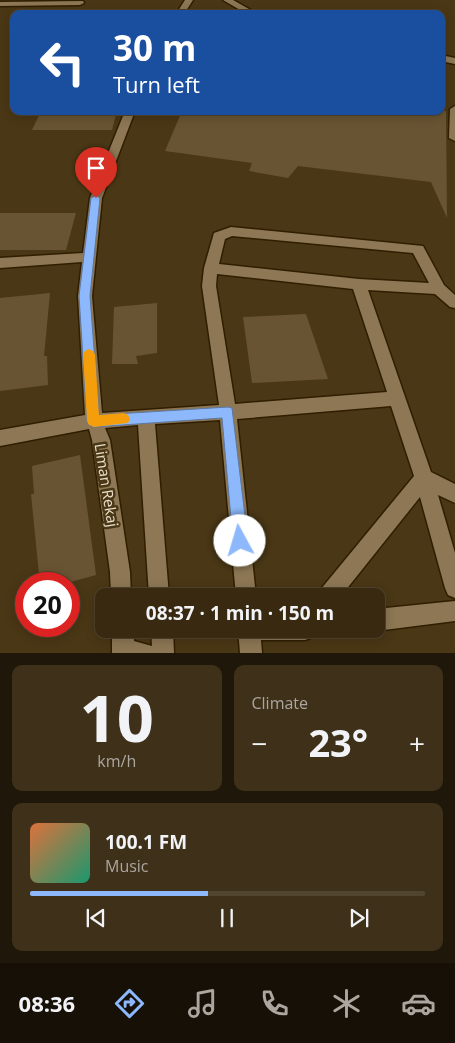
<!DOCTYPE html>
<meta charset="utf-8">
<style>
body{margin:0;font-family:"Open Sans",sans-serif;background:#3f3119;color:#f1f3f6;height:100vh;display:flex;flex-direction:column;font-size:19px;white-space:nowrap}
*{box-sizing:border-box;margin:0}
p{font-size:16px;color:#aba69f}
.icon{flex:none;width:28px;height:28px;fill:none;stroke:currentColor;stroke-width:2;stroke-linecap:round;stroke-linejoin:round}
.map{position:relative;height:653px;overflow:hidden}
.side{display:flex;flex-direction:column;gap:12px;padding:12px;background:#1f1709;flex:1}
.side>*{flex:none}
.top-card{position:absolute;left:10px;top:10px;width:435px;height:105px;border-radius:10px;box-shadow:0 2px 12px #0003,0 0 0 1px #524530;background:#1a4fa0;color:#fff;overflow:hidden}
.speed{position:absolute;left:15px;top:572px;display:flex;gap:10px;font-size:25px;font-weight:700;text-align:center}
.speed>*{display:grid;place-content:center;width:65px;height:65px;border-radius:50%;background:#382910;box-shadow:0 2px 12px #0003,0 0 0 1px #524530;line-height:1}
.speed .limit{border:8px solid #d22;background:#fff;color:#111}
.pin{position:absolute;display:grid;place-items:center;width:42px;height:42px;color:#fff;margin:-51px -21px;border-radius:50% 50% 50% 0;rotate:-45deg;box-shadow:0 0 5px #0007}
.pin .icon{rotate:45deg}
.me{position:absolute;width:55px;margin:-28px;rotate:354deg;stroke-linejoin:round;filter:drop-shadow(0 0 4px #0008)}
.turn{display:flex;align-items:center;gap:18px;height:105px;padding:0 20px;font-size:22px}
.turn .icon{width:65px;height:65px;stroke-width:2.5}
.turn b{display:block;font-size:35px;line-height:42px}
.big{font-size:38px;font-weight:700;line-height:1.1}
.side .tile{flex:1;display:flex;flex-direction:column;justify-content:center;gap:8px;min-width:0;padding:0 18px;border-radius:10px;background:#3f3119}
.side .dial{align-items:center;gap:0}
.dial b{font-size:65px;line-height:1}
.song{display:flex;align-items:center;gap:15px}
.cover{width:60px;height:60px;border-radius:8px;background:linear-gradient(135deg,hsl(20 70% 55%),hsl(160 70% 35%))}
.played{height:5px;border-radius:2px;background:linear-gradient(90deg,#8db9fc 45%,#524530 45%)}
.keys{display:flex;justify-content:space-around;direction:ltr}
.heat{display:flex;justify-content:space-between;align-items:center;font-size:28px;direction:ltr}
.side .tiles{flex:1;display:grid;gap:12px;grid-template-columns:1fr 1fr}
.tile:last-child{grid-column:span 2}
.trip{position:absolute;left:95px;top:588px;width:290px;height:50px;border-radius:10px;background:#382910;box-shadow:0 2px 12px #0003,0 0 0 1px #524530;font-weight:700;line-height:50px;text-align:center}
.tabs{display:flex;height:80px;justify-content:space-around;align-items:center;background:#161006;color:#aba69f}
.tabs .icon{width:35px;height:35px}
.tabs .selected{color:#8db9fc}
.tabs b{font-size:22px;color:#f1f3f6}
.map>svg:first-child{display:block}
.building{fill:#685432}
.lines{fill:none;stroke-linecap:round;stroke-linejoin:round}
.minor-casing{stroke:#301e00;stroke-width:3}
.minor{fill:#8d7754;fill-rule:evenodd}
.route{fill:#8db9fc;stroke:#5c78a4}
.slow{fill:#f59e0b}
.labels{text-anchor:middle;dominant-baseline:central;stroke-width:5;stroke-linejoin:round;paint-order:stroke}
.street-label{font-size:15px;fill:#eadecc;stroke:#4a3715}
</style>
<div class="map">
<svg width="455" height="653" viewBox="0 0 455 653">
<rect width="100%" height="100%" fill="#4a3715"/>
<!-- building -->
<path class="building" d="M41,111H117L112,130H32Z
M182,111H446L447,218L431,182L298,166L288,178L249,171L252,163L165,151Z
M0,213H76L66,250H0Z
M50,293L44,356H47L48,385L0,391V298Z
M157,303V353L136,356L138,364H112L114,307Z
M306,314L328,379L252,383L243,317Z
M80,455L96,575L63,584H40L31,494H34L32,466Z"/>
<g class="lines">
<defs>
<path id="minor" d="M185,0H193L184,14H176Z
M223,0H233L258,14H247Z
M83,1L84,3L80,5L0,6V2Z
M441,55L455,58V64L441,61Z
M455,106V141L449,138L450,109Z
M125,111H135L102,198L92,296L102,413L219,405L202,286L204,268L214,233L231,227L423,246L444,285L455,295V308L450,307L435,294L368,290L431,472L455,484V503L438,495L455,553V598L448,595L445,588L420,497L341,596H318L321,589L414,476L391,406L237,419L256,596H236L220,420L155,424L169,596H149L138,425L105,428L110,440L130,572L131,596H111L110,572L92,440L89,429L0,446V430L85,415L78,296L82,262L0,268V258L83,253L90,198ZM232,236L413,253L429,283L359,279L219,264L225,239ZM217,274L353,289L387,392L235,404L216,286Z
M455,601V621L376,631L372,629H376V609Z
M112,629H134V641L152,646L151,629H173L174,653H112Z
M238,629H316L313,637L305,640H261L262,653H240Z"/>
</defs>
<!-- minor casing -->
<use href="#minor" class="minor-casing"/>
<!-- minor -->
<use href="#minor" class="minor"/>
</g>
<!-- route -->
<path class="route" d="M96,195L100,198L90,296L99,415L228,407L232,408L248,541L246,546L240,548L235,546L233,541L222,418L94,427L89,425L87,421L79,296L91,198Z"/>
<!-- slow -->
<path class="slow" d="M89,349L93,351L95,354L99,415L124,413L128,415L130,419L128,423L94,427L89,425L87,421L83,354L85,351Z"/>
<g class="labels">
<!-- street labels -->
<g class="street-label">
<text transform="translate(107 485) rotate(81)">Liman Rekaj</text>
</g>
</g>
</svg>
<div class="speed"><div class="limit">20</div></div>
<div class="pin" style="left:96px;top:198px;background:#d93025"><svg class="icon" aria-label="arrive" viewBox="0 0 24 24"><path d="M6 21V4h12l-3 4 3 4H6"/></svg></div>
<svg class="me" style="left:240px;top:541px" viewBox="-20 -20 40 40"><circle r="19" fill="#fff"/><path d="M0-13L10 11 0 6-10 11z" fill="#8db9fc"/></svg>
<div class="trip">08:37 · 1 min · 150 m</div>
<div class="top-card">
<div class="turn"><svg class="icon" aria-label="left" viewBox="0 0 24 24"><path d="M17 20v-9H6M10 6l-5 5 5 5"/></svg><div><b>30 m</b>Turn left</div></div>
</div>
</div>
<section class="side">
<div class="tiles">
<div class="tile dial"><b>10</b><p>km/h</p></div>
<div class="tile"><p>Climate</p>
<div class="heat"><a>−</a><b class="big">23°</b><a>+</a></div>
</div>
<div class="tile">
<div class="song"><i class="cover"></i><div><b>100.1 FM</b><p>Music</p></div></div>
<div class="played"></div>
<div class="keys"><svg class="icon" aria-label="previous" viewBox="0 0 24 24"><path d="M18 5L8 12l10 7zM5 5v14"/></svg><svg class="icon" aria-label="pause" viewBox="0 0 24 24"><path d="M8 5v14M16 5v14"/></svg><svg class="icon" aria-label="next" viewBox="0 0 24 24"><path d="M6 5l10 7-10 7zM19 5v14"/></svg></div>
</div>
</div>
</section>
<nav class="tabs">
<b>08:36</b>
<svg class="icon selected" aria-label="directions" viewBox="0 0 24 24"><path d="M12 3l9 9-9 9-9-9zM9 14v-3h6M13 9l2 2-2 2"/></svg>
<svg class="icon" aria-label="music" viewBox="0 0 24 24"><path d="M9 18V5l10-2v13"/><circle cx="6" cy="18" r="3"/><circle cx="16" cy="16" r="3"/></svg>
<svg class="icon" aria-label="phone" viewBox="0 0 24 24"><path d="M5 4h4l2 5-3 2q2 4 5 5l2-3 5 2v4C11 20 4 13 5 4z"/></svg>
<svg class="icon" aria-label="climate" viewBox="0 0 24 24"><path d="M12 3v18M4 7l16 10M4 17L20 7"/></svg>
<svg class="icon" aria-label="car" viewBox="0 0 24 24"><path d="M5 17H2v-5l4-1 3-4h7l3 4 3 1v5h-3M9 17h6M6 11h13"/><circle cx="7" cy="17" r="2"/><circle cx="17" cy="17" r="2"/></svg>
</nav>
